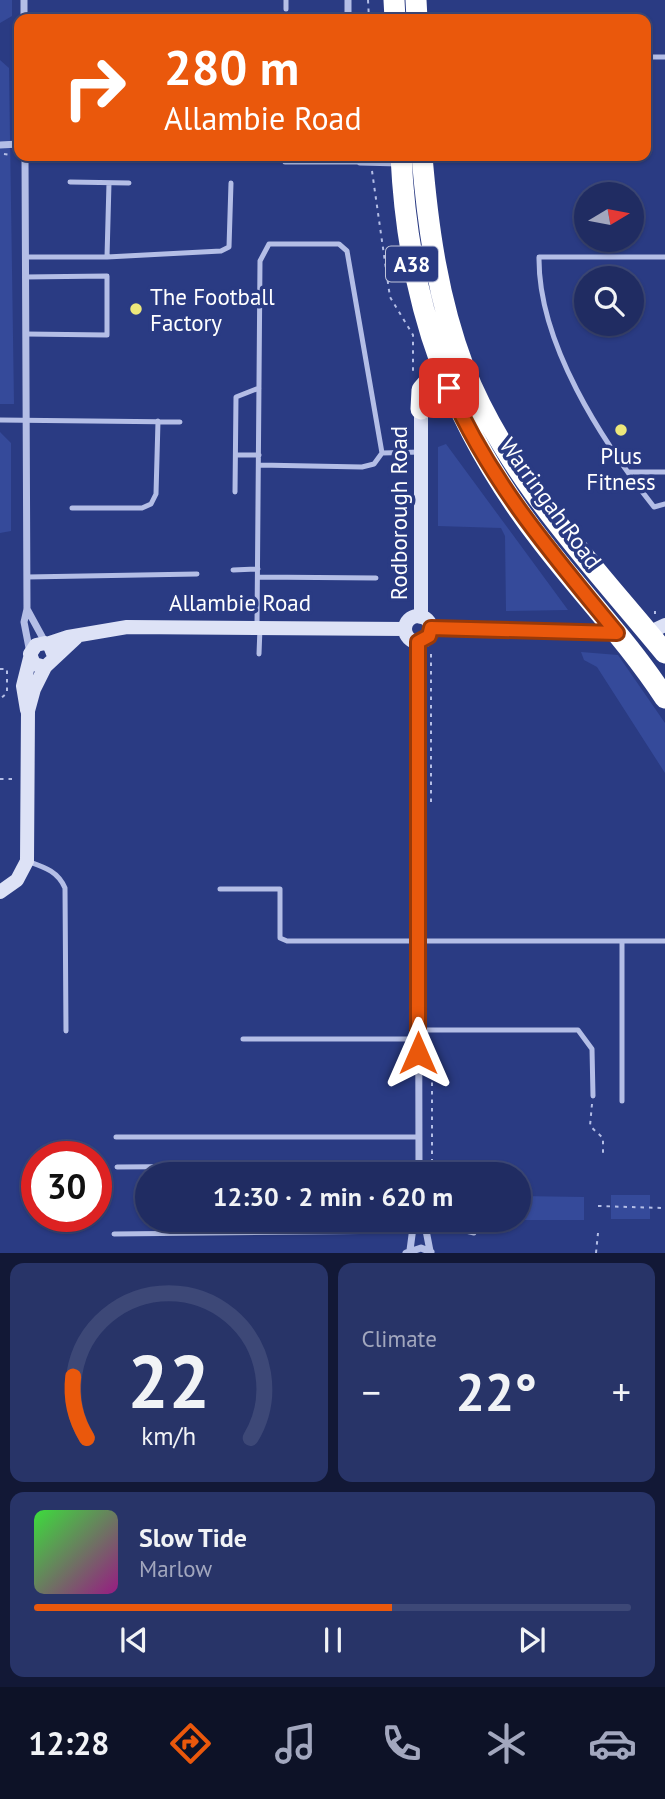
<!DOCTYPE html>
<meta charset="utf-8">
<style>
body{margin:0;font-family:"PT Sans",sans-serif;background:#283468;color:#f1f3f6;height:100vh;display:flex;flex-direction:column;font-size:26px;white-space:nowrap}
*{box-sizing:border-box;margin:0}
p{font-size:23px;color:#a2a7be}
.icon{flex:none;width:38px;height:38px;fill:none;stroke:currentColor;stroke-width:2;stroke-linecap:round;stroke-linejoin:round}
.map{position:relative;height:1253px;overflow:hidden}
.sheet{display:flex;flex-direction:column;gap:10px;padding:10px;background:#121836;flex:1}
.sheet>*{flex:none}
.banner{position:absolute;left:14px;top:14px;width:637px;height:147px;border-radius:14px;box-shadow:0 2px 5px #0004,0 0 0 2px #3d4877;background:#ea580c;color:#fff;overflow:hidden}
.needle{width:46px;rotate:80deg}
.controls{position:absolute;left:574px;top:182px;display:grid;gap:14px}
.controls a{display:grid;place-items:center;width:70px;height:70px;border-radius:50%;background:#202c62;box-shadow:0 2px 5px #0004,0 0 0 2px #3d4877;font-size:35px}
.speed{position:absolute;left:21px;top:1141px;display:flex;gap:14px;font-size:35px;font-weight:700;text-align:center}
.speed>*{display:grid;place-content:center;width:91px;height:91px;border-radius:50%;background:#202c62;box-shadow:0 2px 5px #0004,0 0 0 2px #3d4877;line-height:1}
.speed .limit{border:10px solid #d22;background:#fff;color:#111}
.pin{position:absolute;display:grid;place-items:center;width:60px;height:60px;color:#fff;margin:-30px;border-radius:14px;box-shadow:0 4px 10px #0006}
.me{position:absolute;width:77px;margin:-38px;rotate:0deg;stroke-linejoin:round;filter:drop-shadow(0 0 5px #0008)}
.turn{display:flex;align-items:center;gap:24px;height:147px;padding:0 35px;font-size:32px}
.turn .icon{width:91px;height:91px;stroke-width:2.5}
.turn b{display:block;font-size:49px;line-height:60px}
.big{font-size:52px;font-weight:700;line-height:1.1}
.sheet .tile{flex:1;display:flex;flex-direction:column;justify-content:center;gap:10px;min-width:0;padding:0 24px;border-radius:14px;background:#283468}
.sheet .dial{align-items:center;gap:0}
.dial svg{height:182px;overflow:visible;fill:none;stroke:#3d4877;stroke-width:7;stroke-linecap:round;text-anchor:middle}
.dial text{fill:#f1f3f6;stroke:none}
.song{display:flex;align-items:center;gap:21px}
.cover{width:84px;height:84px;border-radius:10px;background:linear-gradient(135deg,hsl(120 70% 55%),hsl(310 70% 35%))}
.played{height:7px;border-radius:4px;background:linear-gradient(90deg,#ea580c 60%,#3d4877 60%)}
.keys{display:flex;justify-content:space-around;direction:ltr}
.heat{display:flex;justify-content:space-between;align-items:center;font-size:38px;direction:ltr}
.sheet .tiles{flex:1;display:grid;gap:10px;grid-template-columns:1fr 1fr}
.tile:last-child{grid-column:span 2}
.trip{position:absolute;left:135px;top:1162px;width:396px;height:70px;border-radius:35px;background:#202c62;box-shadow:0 2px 5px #0004,0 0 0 2px #3d4877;font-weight:700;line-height:70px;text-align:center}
.tab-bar{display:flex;height:112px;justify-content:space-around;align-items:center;background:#0d1227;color:#a2a7be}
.tab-bar .icon{width:49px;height:49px}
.tab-bar .selected{color:#ea580c}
.tab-bar b{font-size:32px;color:#f1f3f6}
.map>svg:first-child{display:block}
.green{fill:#354a9a}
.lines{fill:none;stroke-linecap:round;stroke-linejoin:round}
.path{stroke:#b4bee6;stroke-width:2;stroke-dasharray:3.5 5;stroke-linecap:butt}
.lane{stroke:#b4bee6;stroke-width:5}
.street{stroke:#b4bee6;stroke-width:7}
.secondary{stroke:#dde2f6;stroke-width:14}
.highway{stroke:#fff;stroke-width:21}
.route-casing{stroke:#983908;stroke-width:18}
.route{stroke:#ea580c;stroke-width:12}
.poi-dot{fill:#ede77b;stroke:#2a3b83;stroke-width:2.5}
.labels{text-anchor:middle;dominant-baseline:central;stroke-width:7;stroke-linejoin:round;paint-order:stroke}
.shield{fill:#2a3b83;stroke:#bfc4da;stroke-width:2}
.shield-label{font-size:21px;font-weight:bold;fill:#fff}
.poi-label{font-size:23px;fill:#fff;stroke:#2a3b83;text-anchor:start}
.street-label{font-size:23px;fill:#fff;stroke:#2a3b83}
</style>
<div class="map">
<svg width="665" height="1253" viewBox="0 0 665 1253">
<rect width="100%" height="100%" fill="#2a3b83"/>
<!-- green -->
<path class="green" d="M0,0H12V16L0,23Z
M0,60L9,68L14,404H0Z
M0,432L11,443V531L0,533Z
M446,444L568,610L506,611L505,536L501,528L438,526V447Z
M581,652L618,655L665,723V773L597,667L584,660Z
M611,1195H650V1219H611Z
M519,1196L584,1197V1220H520L516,1224Z"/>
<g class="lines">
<!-- path -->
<path class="path" d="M368,0L369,19
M4,154L11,155
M372,171L390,297L413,335V373
M655,611V614
M431,654V805
M0,669H7V693L0,699
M0,779H15
M432,1057V1174
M592,1104L590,1126L603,1138V1155
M598,1206L662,1208
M596,1253L598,1233"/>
<!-- lane -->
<path class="lane" d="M286,0V9
M286,19V15
M646,57H665
M285,156V162H360
M70,182L129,183
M25,257H107L221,251L229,247L231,183
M107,257L109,183
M665,257H539C538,343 602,441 654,507L665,504
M25,277L107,276V335L26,334
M0,420L180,422
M236,455H259
M259,465L362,467L374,464L382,453
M628,472H665
M235,492L236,397L259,388
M72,508H142L151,504L156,494L158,421
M233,570L258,569
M27,577L197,574
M258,577L376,578
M257,625L260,261L269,244H339L347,251L382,453L421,452
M259,654L260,628
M27,861C44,867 58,871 65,888L66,1031
M220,889H280V938L287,941H665
M418,1030H578L592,1049L593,1096
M243,1039H418
M622,1101V941
M116,1137H419
M117,1167L419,1165
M424,1221L474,1233
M114,1234L412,1231"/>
<!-- street -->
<path class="street" d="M24,0V19
M348,19V0
M0,145L19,144
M25,156L27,609L24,622L30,653
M355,156L360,162L400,163
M27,609L45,642
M418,642L419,1174
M424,1220L430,1251
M410,1250L414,1220
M406,1253L421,1248L431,1252"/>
<!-- secondary -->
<path class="secondary" d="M405 629a13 13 0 1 1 26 0a13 13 0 1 1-26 0Z
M421,617V409
M431,629L617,633
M648,633L665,625
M47,644L68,637L127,627L405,629
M54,656L50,646L45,643L36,645L30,654L34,664L45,667L76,638
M27,710L23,686L30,658
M0,892L17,880L27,861L28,711L34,689L45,667"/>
<!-- highway -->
<path class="highway" d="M394,0L395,19
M416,0L417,19
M401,156C408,306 451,425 543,543C583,595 629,643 665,698
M422,156C428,228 438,300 464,368C507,477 592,564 665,653
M421,409L422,390L441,368"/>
</g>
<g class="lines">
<defs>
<path id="route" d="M418,1053V642L429,636L431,628L617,633C553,555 490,482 449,388"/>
</defs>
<!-- route casing -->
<use href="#route" class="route-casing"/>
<!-- route -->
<use href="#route" class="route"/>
</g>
<!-- markers -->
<g class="poi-dot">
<circle cx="136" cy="309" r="7"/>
<circle cx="621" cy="430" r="7"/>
</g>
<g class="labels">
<!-- shield labels -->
<rect class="shield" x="386" y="246.5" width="52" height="35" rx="5"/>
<g class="shield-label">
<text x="412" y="264">A38</text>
</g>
<!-- poi labels -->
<g class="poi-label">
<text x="150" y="296">The Football<tspan x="150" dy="26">Factory</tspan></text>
<text x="621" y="455" text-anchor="middle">Plus<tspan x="621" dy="26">Fitness</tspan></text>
</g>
<!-- street labels -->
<g class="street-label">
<text transform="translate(551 503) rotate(54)">Warringah Road</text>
<text transform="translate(398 513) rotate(-90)">Rodborough Road</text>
<text x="240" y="602">Allambie Road</text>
</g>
</g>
</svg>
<div class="controls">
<a><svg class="needle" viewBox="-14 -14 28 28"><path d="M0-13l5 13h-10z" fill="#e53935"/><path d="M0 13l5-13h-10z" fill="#a2a7be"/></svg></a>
<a><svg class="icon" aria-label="search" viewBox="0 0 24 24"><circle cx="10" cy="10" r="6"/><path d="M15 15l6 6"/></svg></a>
</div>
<div class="speed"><div class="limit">30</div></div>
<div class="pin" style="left:449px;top:388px;background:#d93025"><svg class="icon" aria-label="arrive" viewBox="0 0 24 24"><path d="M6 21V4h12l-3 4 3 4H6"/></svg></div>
<svg class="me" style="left:418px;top:1053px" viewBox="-20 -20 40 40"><path d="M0-17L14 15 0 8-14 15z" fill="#ea580c" stroke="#fff" stroke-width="4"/></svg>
<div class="trip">12:30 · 2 min · 620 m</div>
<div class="banner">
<div class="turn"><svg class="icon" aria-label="right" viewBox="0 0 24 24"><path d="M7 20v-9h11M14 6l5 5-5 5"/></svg><div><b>280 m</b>Allambie Road</div></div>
</div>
</div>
<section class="sheet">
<div class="tiles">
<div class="tile dial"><svg viewBox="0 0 100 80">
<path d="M14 69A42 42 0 1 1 86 69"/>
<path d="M14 69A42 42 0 0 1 8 42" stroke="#ea580c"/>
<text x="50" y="56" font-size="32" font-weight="700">22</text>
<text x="50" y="72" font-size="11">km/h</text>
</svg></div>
<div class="tile"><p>Climate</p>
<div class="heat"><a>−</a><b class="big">22°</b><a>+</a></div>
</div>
<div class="tile">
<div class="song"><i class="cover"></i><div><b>Slow Tide</b><p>Marlow</p></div></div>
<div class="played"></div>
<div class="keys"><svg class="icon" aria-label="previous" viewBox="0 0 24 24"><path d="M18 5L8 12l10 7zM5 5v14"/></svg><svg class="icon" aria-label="pause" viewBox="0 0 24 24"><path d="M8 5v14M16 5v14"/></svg><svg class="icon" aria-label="next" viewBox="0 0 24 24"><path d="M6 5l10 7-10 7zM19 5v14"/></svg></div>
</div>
</div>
</section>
<nav class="tab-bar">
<b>12:28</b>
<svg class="icon selected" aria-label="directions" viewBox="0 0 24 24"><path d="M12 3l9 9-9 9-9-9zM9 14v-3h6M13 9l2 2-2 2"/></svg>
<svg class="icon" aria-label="music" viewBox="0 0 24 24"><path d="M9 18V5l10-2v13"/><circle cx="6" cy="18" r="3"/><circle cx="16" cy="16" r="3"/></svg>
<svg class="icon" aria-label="phone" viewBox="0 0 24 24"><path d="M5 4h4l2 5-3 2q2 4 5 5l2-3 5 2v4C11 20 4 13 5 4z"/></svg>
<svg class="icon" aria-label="climate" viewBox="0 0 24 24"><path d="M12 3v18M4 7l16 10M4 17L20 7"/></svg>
<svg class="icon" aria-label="car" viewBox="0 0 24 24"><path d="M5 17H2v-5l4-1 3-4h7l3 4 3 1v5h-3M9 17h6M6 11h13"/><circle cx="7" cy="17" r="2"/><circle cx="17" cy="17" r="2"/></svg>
</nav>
